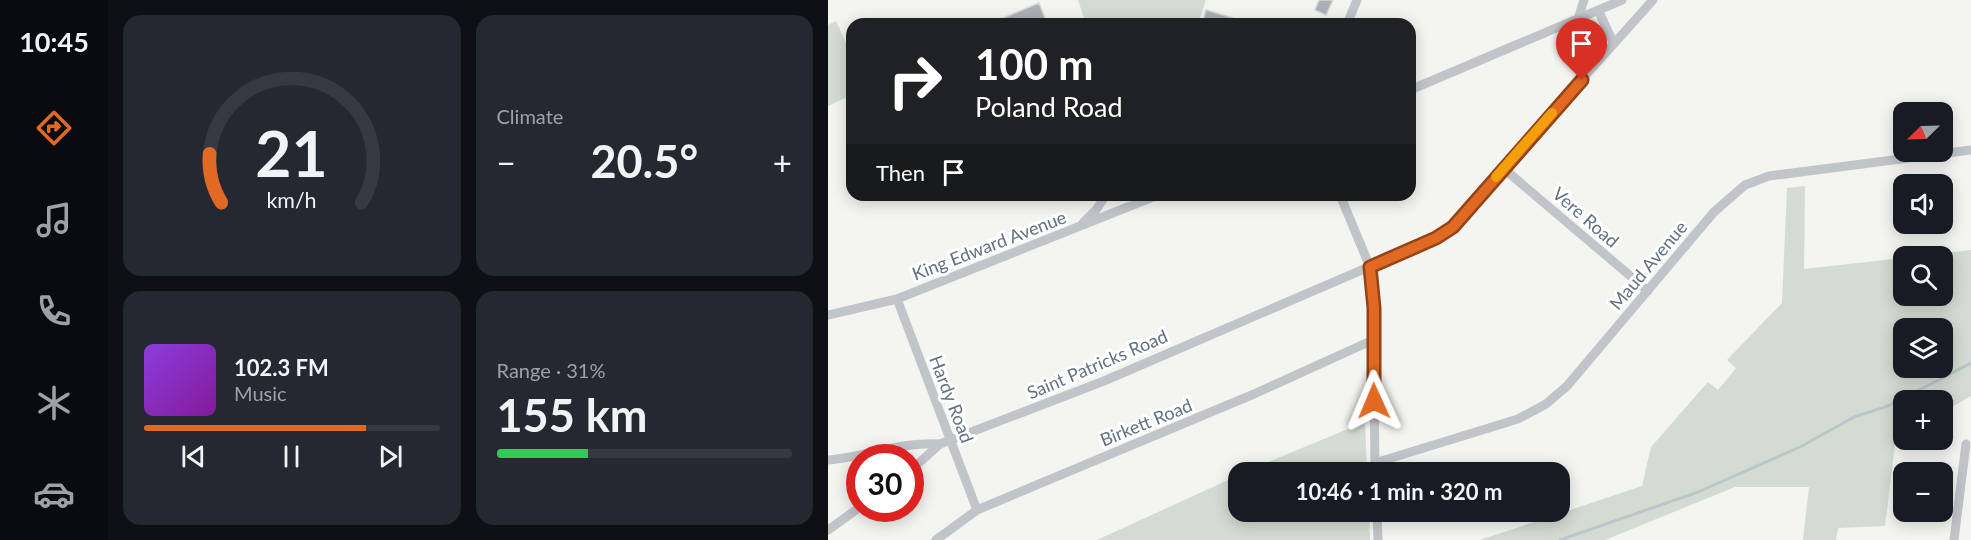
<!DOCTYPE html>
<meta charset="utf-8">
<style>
body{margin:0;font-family:Lato,sans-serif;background:#242831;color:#f1f3f6;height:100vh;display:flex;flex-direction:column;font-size:22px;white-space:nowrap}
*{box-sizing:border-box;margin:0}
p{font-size:20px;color:#9ea1a6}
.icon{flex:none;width:33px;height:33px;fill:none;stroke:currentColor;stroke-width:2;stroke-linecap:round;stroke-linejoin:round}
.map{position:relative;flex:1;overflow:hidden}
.panel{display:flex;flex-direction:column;gap:15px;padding:15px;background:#0d0f14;width:720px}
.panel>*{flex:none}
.guide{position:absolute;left:18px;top:18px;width:570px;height:183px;border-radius:18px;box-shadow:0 3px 15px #0003;background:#202124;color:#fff;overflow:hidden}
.needle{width:39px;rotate:247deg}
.fabs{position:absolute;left:1065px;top:102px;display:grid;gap:12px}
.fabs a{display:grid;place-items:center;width:60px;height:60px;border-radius:12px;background:#171b24;box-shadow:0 3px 15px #0003;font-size:30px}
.speed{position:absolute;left:18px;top:444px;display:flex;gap:12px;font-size:30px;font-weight:700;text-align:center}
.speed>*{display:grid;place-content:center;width:78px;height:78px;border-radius:50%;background:#171b24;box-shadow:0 3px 15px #0003;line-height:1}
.speed .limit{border:9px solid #d22;background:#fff;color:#111}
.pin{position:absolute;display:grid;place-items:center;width:51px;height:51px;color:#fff;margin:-62px -26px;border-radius:50% 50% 50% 0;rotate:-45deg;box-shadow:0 0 6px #0007}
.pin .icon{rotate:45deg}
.me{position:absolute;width:66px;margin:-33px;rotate:359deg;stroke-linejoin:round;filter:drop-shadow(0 0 4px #0008)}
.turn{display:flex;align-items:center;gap:21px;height:126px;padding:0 30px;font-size:27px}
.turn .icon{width:78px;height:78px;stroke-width:2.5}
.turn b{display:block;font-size:42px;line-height:51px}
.then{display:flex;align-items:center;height:57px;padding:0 30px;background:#0003;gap:12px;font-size:22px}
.big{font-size:45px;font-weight:700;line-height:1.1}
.panel .tile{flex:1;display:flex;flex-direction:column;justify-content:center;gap:9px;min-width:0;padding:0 21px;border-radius:18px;background:#242831}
.panel .dial{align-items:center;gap:0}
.dial svg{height:156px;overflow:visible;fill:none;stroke:#363941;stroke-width:7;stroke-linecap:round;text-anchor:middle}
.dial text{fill:#f1f3f6;stroke:none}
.song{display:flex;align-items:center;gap:18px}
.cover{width:72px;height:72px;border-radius:9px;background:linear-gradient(135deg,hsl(270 70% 55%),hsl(290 70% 35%))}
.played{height:6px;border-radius:3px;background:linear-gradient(90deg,#e16924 75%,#363941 75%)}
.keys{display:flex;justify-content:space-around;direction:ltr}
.heat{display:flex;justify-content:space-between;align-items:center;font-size:33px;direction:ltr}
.charge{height:9px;border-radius:4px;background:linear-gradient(90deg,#34c759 31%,#363941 0)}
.panel .tiles{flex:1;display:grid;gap:15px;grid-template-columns:repeat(2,1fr)}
.trip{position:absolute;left:400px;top:462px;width:342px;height:60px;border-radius:18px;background:#171b24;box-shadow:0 3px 15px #0003;font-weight:700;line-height:60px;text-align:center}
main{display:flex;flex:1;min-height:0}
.tab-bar{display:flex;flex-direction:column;width:108px;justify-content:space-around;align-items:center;background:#090b0e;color:#9ea1a6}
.tab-bar .icon{width:42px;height:42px}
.tab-bar .current{color:#e16924}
.tab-bar b{font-size:27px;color:#f1f3f6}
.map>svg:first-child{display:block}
.green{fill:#d4dbd2;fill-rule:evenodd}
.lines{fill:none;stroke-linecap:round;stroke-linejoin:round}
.stream{stroke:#bdc5cc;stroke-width:3}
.building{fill:#aab0b6;stroke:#d5d6d3;stroke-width:1.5}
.minor{stroke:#c1c4c8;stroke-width:9}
.route-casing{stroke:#924417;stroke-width:15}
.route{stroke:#e16924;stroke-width:10}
.slow{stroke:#f59e0b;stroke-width:10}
.labels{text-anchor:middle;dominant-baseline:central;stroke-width:6;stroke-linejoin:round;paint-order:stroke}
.street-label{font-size:18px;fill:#637081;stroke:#fff}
</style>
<main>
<nav class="tab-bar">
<b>10:45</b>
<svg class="icon current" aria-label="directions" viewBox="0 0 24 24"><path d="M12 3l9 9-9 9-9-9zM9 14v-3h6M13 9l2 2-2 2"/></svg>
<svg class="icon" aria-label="music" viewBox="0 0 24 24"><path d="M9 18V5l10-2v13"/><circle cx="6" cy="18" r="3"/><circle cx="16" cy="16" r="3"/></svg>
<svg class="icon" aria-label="phone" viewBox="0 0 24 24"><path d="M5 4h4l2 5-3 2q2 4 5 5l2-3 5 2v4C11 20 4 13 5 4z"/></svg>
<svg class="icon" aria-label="climate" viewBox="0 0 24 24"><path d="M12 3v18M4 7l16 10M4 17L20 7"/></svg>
<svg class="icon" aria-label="car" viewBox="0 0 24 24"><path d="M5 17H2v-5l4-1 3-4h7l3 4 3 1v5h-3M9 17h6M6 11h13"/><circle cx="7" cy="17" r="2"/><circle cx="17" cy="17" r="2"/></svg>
</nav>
<section class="panel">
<div class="tiles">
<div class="tile dial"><svg viewBox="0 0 100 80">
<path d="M14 69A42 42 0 1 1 86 69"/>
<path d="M14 69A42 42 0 0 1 8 44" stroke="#e16924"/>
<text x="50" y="56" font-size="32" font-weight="700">21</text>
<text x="50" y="72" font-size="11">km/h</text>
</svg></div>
<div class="tile"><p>Climate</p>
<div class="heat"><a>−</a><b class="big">20.5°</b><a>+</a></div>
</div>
<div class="tile">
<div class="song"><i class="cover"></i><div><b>102.3 FM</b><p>Music</p></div></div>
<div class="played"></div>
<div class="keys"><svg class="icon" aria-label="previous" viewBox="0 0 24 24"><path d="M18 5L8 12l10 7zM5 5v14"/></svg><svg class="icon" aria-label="pause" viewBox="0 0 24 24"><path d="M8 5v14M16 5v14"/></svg><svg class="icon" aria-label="next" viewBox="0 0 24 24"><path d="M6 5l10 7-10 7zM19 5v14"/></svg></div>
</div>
<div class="tile"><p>Range · 31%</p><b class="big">155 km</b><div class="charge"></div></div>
</div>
</section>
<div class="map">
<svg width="1143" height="540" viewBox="0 0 1143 540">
<rect width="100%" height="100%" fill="#f4f4f0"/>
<!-- green -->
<path class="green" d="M250,0H378L370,24H258Z
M8,21L24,56V95L0,106V25Z
M977,186L976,269L1075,258L1076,296H1114V256H1088L1143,250V396L1115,412L1114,400H1076L1075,433L1068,437L1057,526L1010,528L1008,540H975L981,487H907L777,540H652L814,486L823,447L880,382L890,390L908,368L899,360L954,303L959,188ZM1114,328V368H1076V328Z
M537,422L539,472H416Z
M411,475V512H541L542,540H269Z"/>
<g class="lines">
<!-- stream -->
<path class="stream" d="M732,540L870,492L972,447L1026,417L1060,406L1143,363"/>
</g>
<!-- building -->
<path class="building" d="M491,0H505L498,15L487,10Z
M211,3L219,24H161Z
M378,10L418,22V24H374Z"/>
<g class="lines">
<!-- minor -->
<path class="minor" d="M770,10L786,44
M750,19L756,0
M519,24L529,0
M582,90L794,0
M675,168L820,291
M512,195L542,267L545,285L547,472
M255,223L268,210L278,195
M69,299L149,510
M0,315L69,299L330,195
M0,460C37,457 75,441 112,444L276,381L608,238C638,219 656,189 680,162C729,108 777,54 825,0
M547,463L690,419L718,404L739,386L886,212L917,185L941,176L1143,150
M82,471L112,444
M549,512L550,540
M0,530L32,507
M108,540L149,510L426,394L545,340
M1126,540L1138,444"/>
</g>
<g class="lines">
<defs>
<path id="route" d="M546,401V308L542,267L608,238L625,227L754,80"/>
</defs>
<!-- route casing -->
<use href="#route" class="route-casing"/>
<!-- route -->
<use href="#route" class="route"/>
<!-- slow -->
<path class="slow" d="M668,177L724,113"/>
</g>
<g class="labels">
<!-- street labels -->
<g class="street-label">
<text transform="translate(758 217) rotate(41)">Vere Road</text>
<text transform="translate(161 245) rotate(-21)">King Edward Avenue</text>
<text transform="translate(820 265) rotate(-50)">Maud Avenue</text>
<text transform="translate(269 364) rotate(-23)">Saint Patricks Road</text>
<text transform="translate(124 399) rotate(69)">Hardy Road</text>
<text transform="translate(318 422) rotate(-22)">Birkett Road</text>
</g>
</g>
</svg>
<div class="fabs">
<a><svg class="needle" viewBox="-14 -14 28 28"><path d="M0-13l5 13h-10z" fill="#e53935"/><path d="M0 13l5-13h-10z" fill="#9ea1a6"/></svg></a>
<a><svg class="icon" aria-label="sound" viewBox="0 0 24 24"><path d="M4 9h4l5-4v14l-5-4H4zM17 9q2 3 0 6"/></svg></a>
<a><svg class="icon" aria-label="search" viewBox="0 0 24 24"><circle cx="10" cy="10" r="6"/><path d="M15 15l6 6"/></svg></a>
<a><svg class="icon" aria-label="layers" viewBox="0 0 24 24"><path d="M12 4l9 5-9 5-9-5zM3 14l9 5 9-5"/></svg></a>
<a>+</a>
<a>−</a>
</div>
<div class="speed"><div class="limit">30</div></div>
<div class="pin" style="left:754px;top:80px;background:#d93025"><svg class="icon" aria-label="arrive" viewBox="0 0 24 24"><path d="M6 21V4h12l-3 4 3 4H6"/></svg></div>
<svg class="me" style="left:546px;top:401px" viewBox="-20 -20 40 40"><path d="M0-17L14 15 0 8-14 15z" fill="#e16924" stroke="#fff" stroke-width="4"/></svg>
<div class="trip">10:46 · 1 min · 320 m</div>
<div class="guide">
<div class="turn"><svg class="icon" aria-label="right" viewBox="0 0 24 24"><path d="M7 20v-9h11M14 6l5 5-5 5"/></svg><div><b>100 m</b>Poland Road</div></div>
<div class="then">Then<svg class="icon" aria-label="arrive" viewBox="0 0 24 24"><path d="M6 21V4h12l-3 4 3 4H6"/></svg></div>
</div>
</div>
</main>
